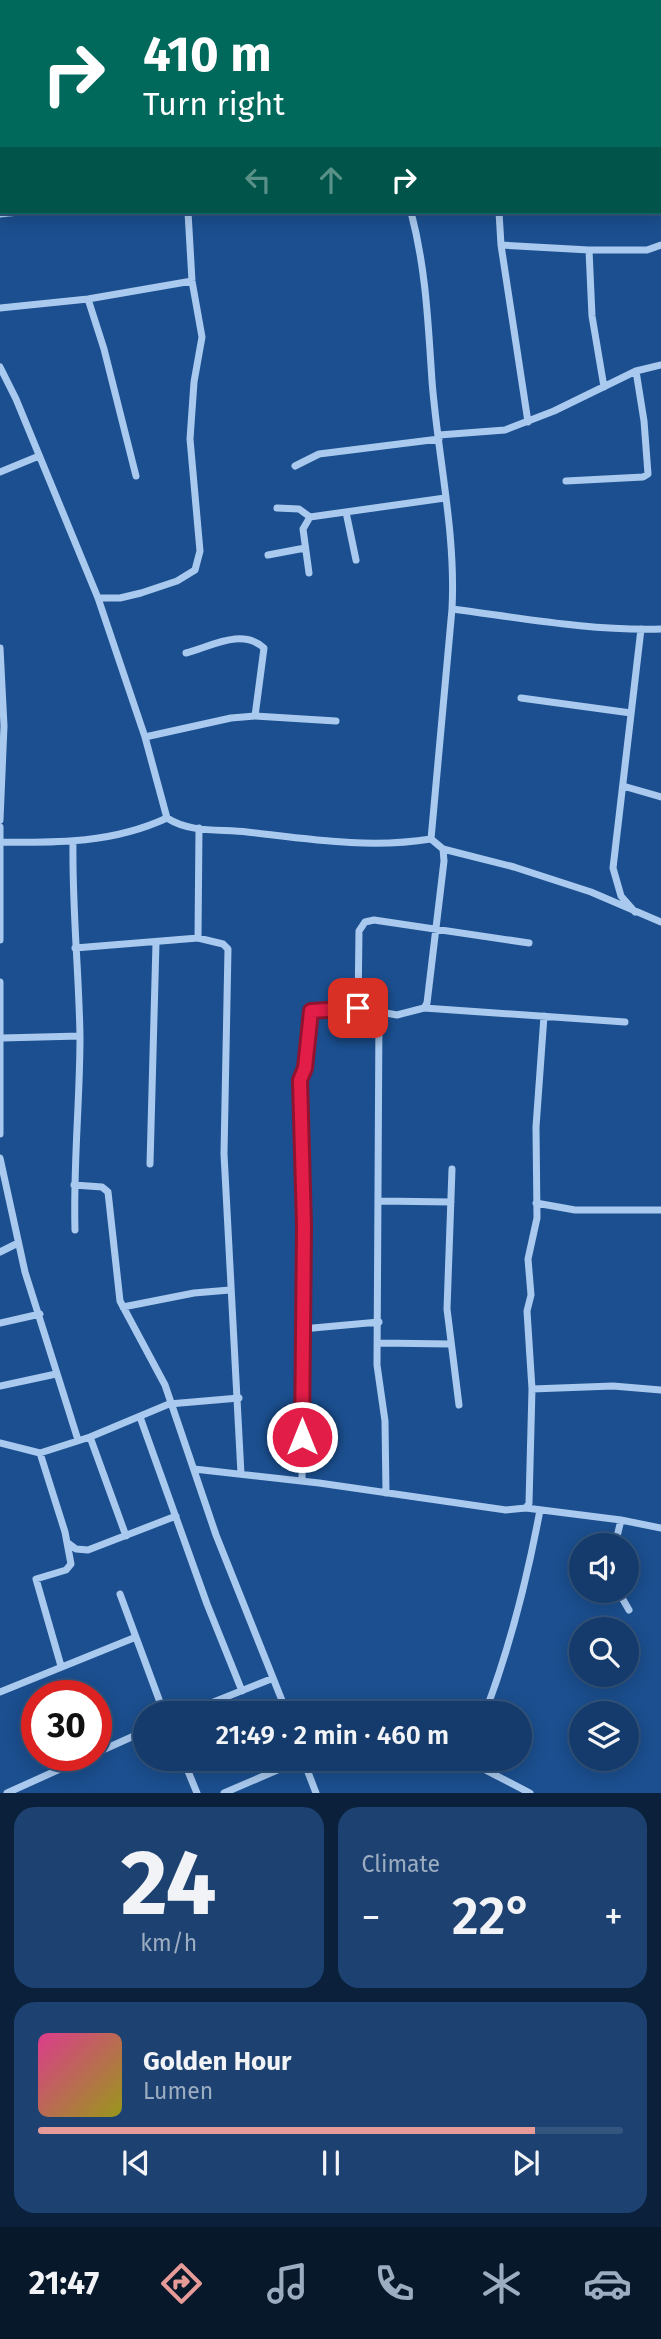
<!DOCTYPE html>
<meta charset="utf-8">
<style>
body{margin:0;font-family:"Fira Sans",sans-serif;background:#1d4271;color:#f1f3f6;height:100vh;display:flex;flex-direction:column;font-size:26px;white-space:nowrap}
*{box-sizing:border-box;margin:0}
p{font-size:23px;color:#9dadc1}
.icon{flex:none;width:38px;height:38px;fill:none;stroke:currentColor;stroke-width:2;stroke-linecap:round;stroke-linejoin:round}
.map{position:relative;height:1793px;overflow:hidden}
.drawer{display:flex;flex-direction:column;gap:14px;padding:14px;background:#0b203b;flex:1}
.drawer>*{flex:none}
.guide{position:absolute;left:0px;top:0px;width:662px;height:214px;box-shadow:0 4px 18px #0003,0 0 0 2px #33557e;background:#00695c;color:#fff;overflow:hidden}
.buttons{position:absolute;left:569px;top:1533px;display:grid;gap:14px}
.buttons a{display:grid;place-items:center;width:70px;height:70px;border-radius:50%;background:#143b6b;box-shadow:0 4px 18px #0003,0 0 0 2px #33557e;font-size:35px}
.speed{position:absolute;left:21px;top:1680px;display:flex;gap:14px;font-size:35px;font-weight:700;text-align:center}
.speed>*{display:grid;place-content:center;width:91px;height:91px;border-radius:50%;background:#143b6b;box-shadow:0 4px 18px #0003,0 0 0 2px #33557e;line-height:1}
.speed .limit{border:10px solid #d22;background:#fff;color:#111}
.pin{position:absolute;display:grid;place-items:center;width:60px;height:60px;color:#fff;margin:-30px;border-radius:14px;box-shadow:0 4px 10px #0006}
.me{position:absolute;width:77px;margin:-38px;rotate:0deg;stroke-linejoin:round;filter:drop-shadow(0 0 5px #0008)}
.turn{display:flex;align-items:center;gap:24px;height:147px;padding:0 28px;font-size:32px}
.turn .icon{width:91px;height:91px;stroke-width:2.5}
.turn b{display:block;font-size:49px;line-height:60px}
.lanes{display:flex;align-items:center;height:66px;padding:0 28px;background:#0003;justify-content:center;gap:35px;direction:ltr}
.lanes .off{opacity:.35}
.big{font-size:52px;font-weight:600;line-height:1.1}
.drawer .card{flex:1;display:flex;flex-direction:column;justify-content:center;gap:10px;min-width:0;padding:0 24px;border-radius:21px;background:#1d4271}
.drawer .dial{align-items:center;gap:0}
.dial b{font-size:91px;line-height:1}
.song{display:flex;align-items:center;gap:21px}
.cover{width:84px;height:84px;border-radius:10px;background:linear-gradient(135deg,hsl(330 70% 55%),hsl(60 70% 35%))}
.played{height:7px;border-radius:4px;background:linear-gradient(90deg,#e69b98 85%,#33557e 85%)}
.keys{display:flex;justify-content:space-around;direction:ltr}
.heat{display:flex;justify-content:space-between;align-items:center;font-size:38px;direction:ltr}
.drawer .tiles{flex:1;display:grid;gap:14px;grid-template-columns:1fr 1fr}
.card:last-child{grid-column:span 2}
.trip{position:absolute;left:133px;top:1701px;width:399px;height:70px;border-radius:35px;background:#143b6b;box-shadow:0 4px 18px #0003,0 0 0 2px #33557e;font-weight:600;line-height:70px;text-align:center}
.menu{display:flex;height:112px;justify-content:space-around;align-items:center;background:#08182b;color:#9dadc1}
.menu .icon{width:49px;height:49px}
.menu .on{color:#e69b98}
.menu b{font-size:32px;color:#f1f3f6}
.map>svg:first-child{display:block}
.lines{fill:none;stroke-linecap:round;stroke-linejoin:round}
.minor{stroke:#a9c9ee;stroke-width:7}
.route-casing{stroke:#92132f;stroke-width:18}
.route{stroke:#e11d48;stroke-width:12}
</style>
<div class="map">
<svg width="661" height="1793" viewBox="0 0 661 1793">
<rect width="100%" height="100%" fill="#1b4f8f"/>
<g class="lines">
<!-- minor -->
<path class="minor" d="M132,0V2
M201,2V0
M373,2V0
M541,2L560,0
M0,11L2,0
M0,24L2,25
M660,67H661
M0,123L2,146
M660,178H661
M411,212C426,269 428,322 432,381C438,458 456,532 452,609C521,618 592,631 661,629
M499,212L501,245L528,422
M0,214L19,212
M501,245L589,250
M88,299L104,349L136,476
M0,308L88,299L192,281
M0,367L16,399L98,598L145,737
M604,387L592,316L589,250H647L661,245
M439,435L505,430L554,411L636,371L661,365
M295,466L319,454L439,439
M0,472L39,456
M566,481L643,477L648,474L644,421L636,371
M277,508L299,509L310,517
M346,512L356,560
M268,555L305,548
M309,573L303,529L310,517L445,498
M98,598H120L141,593L177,581L195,570L200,551L190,439L194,382L202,337L192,281L188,212
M0,648L4,726L0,820
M186,653C212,646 242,628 264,648L255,716
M521,698L631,713
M336,721L255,716L231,718L145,737L167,818C190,833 220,829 247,832C308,839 369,849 431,839
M623,786L661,797
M0,827V940
M0,842C59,843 113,843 167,818
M73,843C72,908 79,972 80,1037C80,1101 73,1166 75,1230
M443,849L514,867L591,892L661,922
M635,912L621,896L613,868L641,629
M198,938L199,828
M529,943L374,920L365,922L359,931L358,1008L397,1015L424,1008L625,1022
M75,948L198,938L223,944L228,949L224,1154L241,1474
M0,982V1134
M424,1008L427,1003L444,861L443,849L431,839L452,609
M379,1013L377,1365L385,1421L386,1493
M2,1038L80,1036
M0,1158L25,1272L78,1440
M150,1164L156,943
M452,1169L447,1309L459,1405
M74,1185L102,1187L108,1192L120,1301L165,1385L216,1535L287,1713
M380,1201L451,1202
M536,1203L575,1210H661
M0,1252L18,1243
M123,1307L194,1293L230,1290
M0,1323L40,1314
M302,1329L379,1322
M379,1343L450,1344
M0,1386L56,1374
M532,1389L613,1386L661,1390
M140,1417L207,1604L242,1691
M90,1437L126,1536
M0,1443L40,1453L90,1437L169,1404L239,1398
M40,1453L65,1532L71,1564L66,1570L36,1579L61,1666
M194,1469L319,1483L506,1510L526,1508L529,1503L532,1389L527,1311L531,1295L528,1259L537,1218L536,1127L544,1016
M302,1481L304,1227L300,1080L305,1068L311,1011L358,1008
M526,1508L621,1520L661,1528
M68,1543L76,1549L88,1550L176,1516
M615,1545L621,1520
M618,1591L629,1610
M120,1594L164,1713
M0,1692L136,1637
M186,1713L271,1679
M485,1713C510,1647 527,1580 540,1510
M96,1753L145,1731
M183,1759L197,1793
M303,1759L316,1793
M471,1759L472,1763L530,1793
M7,1793L91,1755
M224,1793L303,1759"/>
</g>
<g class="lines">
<defs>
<path id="route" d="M302,1437L304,1227L300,1080L305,1068L311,1011L358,1008"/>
</defs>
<!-- route casing -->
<use href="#route" class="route-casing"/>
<!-- route -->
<use href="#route" class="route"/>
</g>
</svg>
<div class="buttons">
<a><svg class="icon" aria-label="sound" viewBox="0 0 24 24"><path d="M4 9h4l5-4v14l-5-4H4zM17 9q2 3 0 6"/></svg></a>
<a><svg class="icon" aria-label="search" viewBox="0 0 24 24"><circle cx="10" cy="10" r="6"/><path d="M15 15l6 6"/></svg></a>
<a><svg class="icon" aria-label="layers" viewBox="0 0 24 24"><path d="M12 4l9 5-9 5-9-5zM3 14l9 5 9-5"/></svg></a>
</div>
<div class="speed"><div class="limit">30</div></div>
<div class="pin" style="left:358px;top:1008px;background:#d93025"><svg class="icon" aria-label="arrive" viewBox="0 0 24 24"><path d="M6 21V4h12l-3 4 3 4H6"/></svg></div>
<svg class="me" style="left:302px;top:1437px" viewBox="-20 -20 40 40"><circle r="17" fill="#e11d48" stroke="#fff" stroke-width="3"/><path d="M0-11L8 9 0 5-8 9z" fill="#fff"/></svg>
<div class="trip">21:49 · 2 min · 460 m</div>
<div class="guide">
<div class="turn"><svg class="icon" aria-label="right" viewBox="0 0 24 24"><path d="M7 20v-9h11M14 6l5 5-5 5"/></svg><div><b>410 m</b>Turn right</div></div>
<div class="lanes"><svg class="icon off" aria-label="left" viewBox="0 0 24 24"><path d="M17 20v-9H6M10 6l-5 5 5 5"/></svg><svg class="icon off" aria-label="ahead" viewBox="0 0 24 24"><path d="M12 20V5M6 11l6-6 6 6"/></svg><svg class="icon" aria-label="right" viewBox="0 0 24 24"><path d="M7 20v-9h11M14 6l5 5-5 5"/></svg></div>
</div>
</div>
<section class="drawer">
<div class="tiles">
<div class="card dial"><b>24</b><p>km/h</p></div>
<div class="card"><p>Climate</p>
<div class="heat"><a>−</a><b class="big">22°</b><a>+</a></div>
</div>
<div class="card">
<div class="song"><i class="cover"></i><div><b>Golden Hour</b><p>Lumen</p></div></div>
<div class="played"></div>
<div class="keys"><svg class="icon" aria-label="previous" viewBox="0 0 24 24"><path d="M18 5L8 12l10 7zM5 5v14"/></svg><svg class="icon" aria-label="pause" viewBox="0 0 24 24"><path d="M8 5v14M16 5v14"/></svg><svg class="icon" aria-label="next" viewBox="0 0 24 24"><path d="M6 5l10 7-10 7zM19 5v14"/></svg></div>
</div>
</div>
</section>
<nav class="menu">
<b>21:47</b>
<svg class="icon on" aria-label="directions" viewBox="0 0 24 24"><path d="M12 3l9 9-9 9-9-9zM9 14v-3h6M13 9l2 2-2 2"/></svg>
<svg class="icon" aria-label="music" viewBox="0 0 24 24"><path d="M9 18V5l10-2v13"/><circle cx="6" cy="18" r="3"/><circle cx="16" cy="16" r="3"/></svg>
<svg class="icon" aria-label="phone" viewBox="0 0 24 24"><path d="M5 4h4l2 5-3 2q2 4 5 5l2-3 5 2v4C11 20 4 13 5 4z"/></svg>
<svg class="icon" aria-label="climate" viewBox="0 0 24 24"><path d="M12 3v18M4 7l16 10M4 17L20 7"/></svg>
<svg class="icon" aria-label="car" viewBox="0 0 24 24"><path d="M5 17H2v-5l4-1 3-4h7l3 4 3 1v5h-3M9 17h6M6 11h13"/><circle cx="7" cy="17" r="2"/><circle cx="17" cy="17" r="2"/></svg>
</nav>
